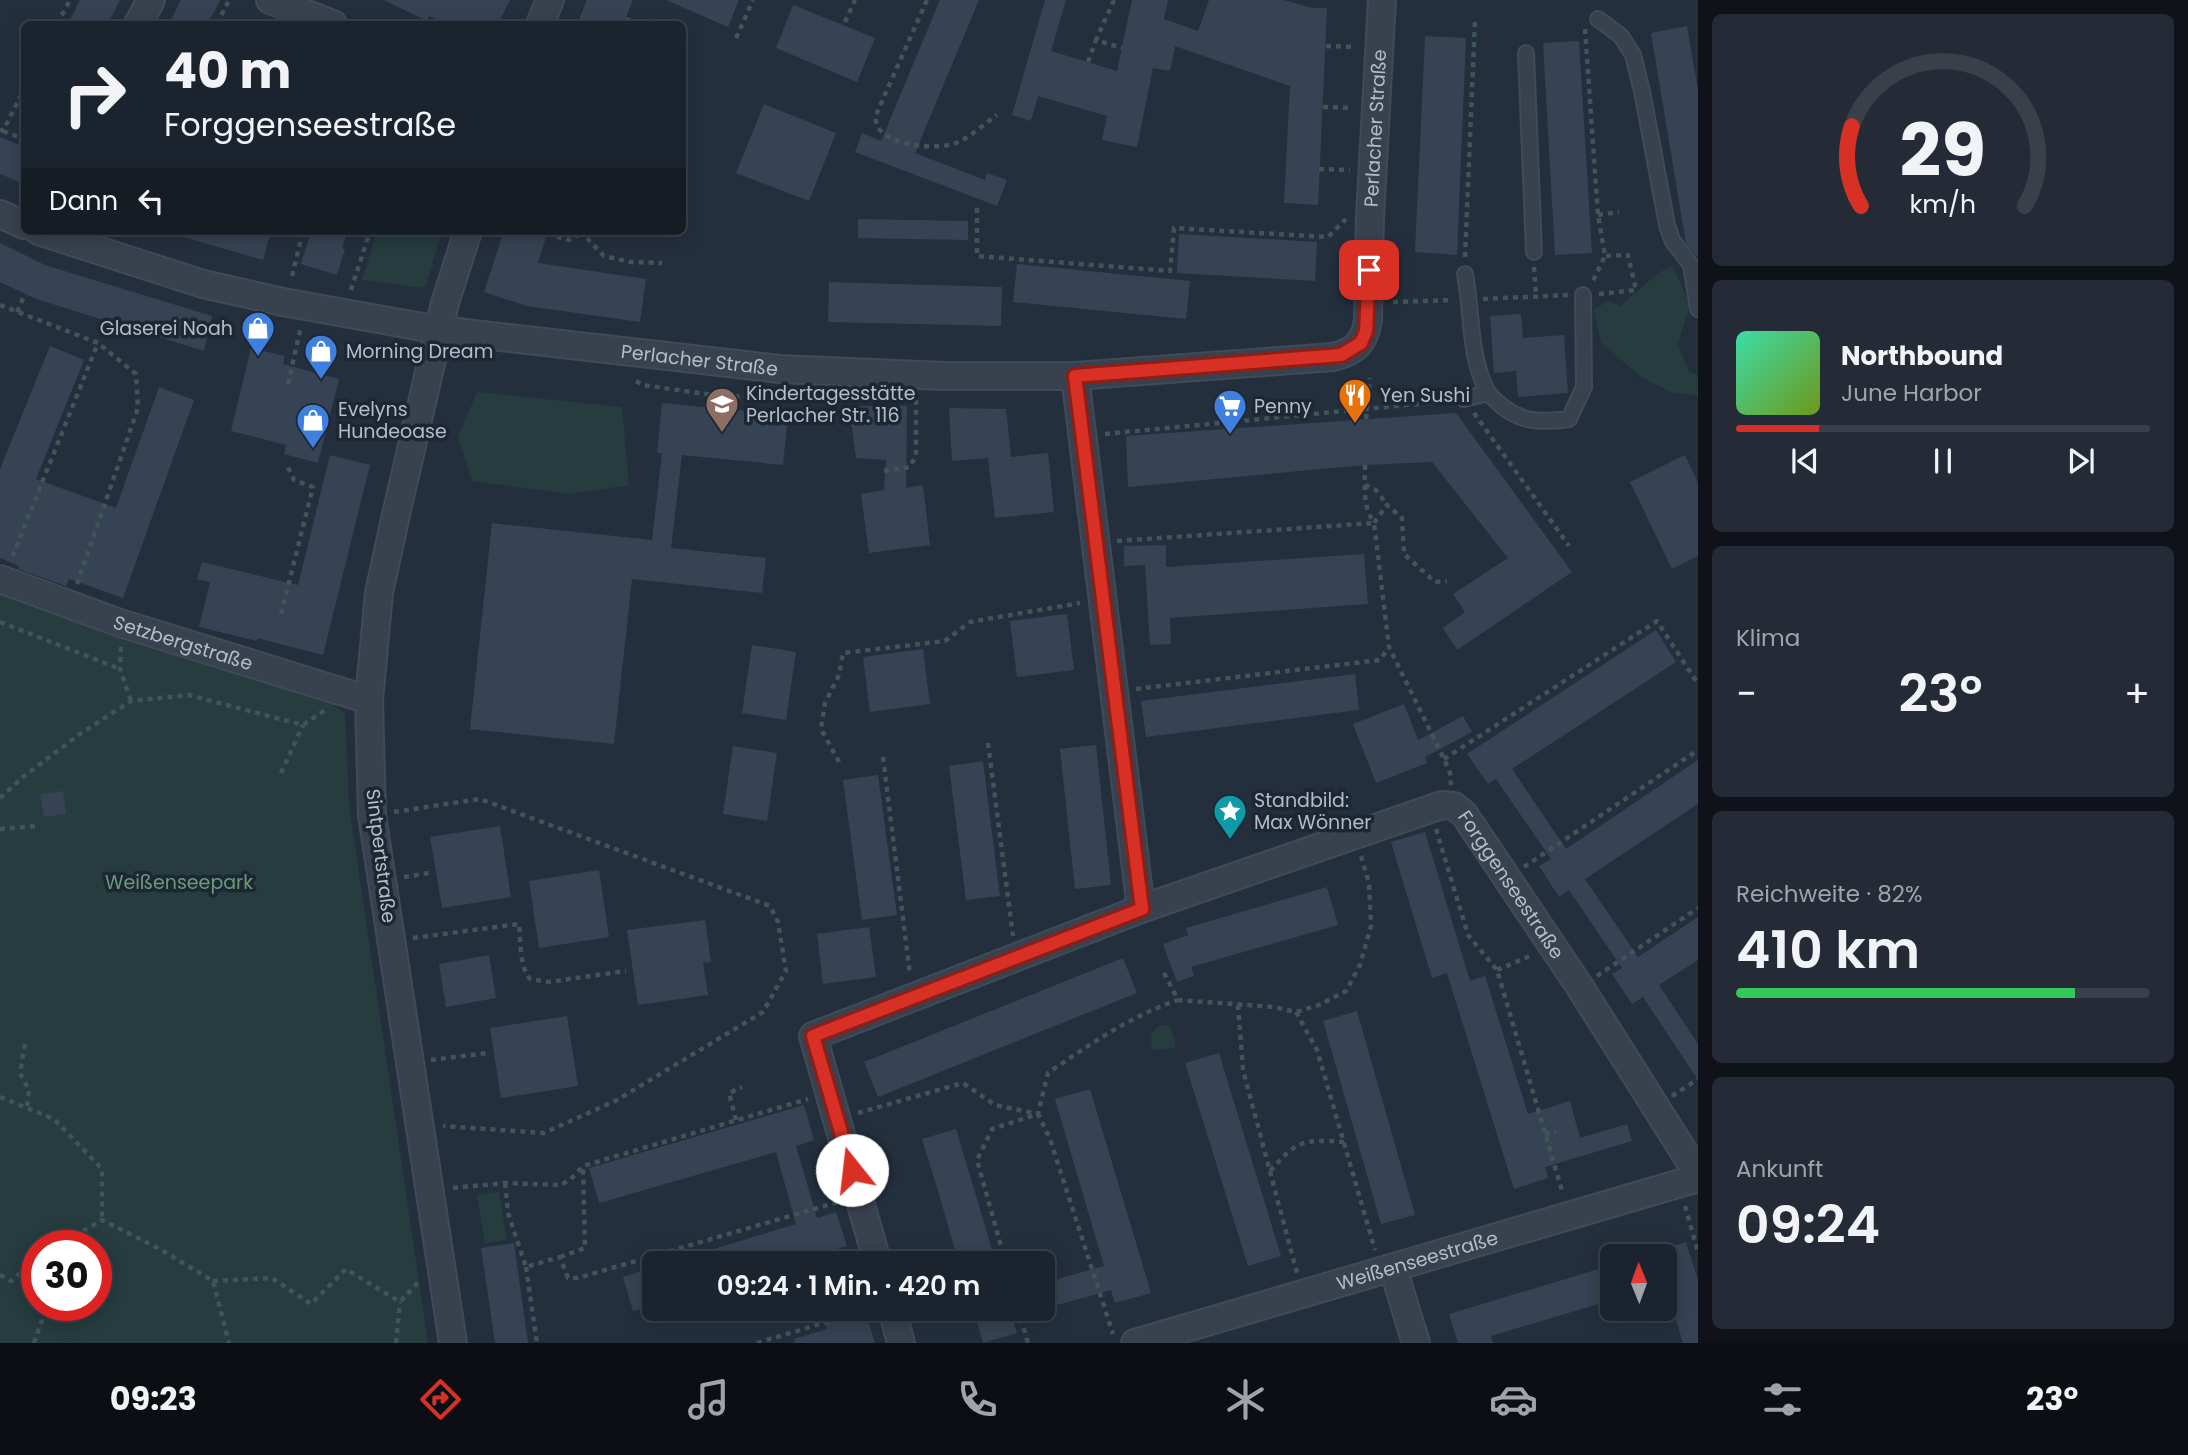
<!DOCTYPE html>
<html lang="de">
<meta charset="utf-8">
<style>
body{margin:0;font-family:Poppins,sans-serif;background:#242b36;color:#f1f3f6;height:100vh;display:flex;flex-direction:column;font-size:26px;white-space:nowrap}
*{box-sizing:border-box;margin:0}
p{font-size:23px;color:#a0a4aa}
.icon{flex:none;width:38px;height:38px;fill:none;stroke:currentColor;stroke-width:2;stroke-linecap:round;stroke-linejoin:round}
.map{position:relative;flex:1;overflow:hidden}
.details{display:flex;flex-direction:column;gap:14px;padding:14px;background:#0f1319;width:490px}
.details>*{flex:none}
.top-card{position:absolute;left:21px;top:21px;width:665px;height:214px;border-radius:10px;box-shadow:0 4px 18px #0003,0 0 0 2px #39404a;background:#1b232e;color:#f1f3f6;overflow:hidden}
.needle{width:46px;rotate:359deg}
.tools{position:absolute;left:1600px;top:1244px;display:grid;gap:14px}
.tools a{display:grid;place-items:center;width:77px;height:77px;border-radius:10px;background:#1b232e;box-shadow:0 4px 18px #0003,0 0 0 2px #39404a;font-size:35px}
.speed{position:absolute;left:21px;top:1230px;display:flex;gap:14px;font-size:35px;font-weight:700;text-align:center}
.speed>*{display:grid;place-content:center;width:91px;height:91px;border-radius:50%;background:#1b232e;box-shadow:0 4px 18px #0003,0 0 0 2px #39404a;line-height:1}
.speed .limit{border:10px solid #d22;background:#fff;color:#111}
.pin{position:absolute;display:grid;place-items:center;width:60px;height:60px;color:#fff;margin:-30px;border-radius:14px;box-shadow:0 4px 10px #0006}
.me{position:absolute;width:77px;margin:-38px;rotate:344deg;stroke-linejoin:round;filter:drop-shadow(0 0 5px #0008)}
.turn{display:flex;align-items:center;gap:24px;height:147px;padding:0 28px;font-size:32px}
.turn .icon{width:91px;height:91px;stroke-width:2.5}
.turn b{display:block;font-size:49px;line-height:60px}
.then{display:flex;align-items:center;height:66px;padding:0 28px;background:#0003;gap:14px;font-size:26px}
.big{font-size:52px;font-weight:600;line-height:1.1}
.details .widget{flex:1;display:flex;flex-direction:column;justify-content:center;gap:10px;min-width:0;padding:0 24px;border-radius:10px;background:#242b36}
.details .dial{align-items:center;gap:0}
.dial svg{height:182px;overflow:visible;fill:none;stroke:#39404a;stroke-width:7;stroke-linecap:round;text-anchor:middle}
.dial text{fill:#f1f3f6;stroke:none}
.song{display:flex;align-items:center;gap:21px}
.cover{width:84px;height:84px;border-radius:10px;background:linear-gradient(135deg,hsl(160 70% 55%),hsl(80 70% 35%))}
.played{height:7px;border-radius:4px;background:linear-gradient(90deg,#d93025 20%,#39404a 20%)}
.keys{display:flex;justify-content:space-around;direction:ltr}
.heat{display:flex;justify-content:space-between;align-items:center;font-size:38px;direction:ltr}
.charge{height:10px;border-radius:5px;background:linear-gradient(90deg,#34c759 82%,#39404a 0)}
.trip{position:absolute;left:642px;top:1251px;width:413px;height:70px;border-radius:10px;background:#1b232e;box-shadow:0 4px 18px #0003,0 0 0 2px #39404a;font-weight:600;line-height:70px;text-align:center}
.menu{display:flex;height:112px;justify-content:space-around;align-items:center;background:#0b0e12;color:#a0a4aa}
.menu .icon{width:49px;height:49px}
.menu .selected{color:#d93025}
.menu b{font-size:32px;color:#f1f3f6}
main{display:flex;flex:1;min-height:0}
.map>svg:first-child{display:block}
.green{fill:#263c3f;fill-rule:evenodd}
.building{fill:#364354}
.lines{fill:none;stroke-linecap:round;stroke-linejoin:round}
.lane-casing{stroke:#414a57;stroke-width:18}
.street-casing{stroke:#414a57;stroke-width:30}
.path{stroke:#3f5557;stroke-width:4.5;stroke-dasharray:5 5;stroke-linecap:butt}
.lane{stroke:#38414e;stroke-width:14}
.street{stroke:#38414e;stroke-width:26}
.route-casing{stroke:#8d1f18;stroke-width:18}
.route{stroke:#d93025;stroke-width:12}
.labels{text-anchor:middle;dominant-baseline:central;stroke-width:7;stroke-linejoin:round;paint-order:stroke}
.street-label{font-size:19px;fill:#b4bcc9;stroke:#1d2633}
.poi-label{font-size:19px;fill:#b4bcc9;stroke:#1d2633;text-anchor:start}
.park-label{font-size:19px;fill:#6b9a76;stroke:#1d2633}
</style>
<main>
<div class="map">
<svg width="1698" height="1343" viewBox="0 0 1698 1343">
<rect width="100%" height="100%" fill="#242f3e"/>
<!-- green -->
<path class="green" d="M377,231H442L425,288L362,280Z
M1672,265L1690,304L1678,344L1689,372L1698,375V396L1670,392L1641,377L1601,343L1594,309L1609,301L1620,306L1657,274Z
M477,392L622,407L629,485L571,494L472,481L458,437Z
M0,588L327,701L345,713L349,805L428,1343H0ZM37,1246H96V1306H37Z
M1163,1025L1170,1027L1175,1040V1048L1153,1050C1149,1038 1150,1029 1163,1025Z
M499,1192L507,1240L485,1243L477,1195Z"/>
<!-- building -->
<path class="building" d="M80,0H120L108,24H68Z
M181,0H220L208,24H169Z
M384,0H510L498,24H446L429,16L427,21Z
M587,0H633L623,24H577Z
M666,0H739L728,27Z
M940,0H979L915,153L985,180L987,173L1007,180L997,206L855,152L862,133L881,141Z
M1045,0H1066L1051,51L1117,71L1132,0H1168L1164,19L1198,31L1209,0H1284L1312,8H1327L1318,205L1284,203L1290,86L1175,46L1170,71L1153,68L1137,147L1102,140L1107,116L1038,96L1031,121L1012,115Z
M793,5L875,38L857,82L776,48Z
M1687,26L1698,90V255L1696,256L1686,243L1651,33Z
M1425,36L1466,38L1457,255L1415,252Z
M1579,41L1592,253L1555,255L1543,43Z
M764,104L836,133L809,201L736,173Z
M0,137L24,147V184L0,174Z
M858,219L968,221V240L858,238Z
M181,231H271L263,260L180,236Z
M311,231H348L342,248L345,249L337,275L301,264Z
M504,231H548L538,263L646,279L640,322L527,306L484,292Z
M1179,234L1317,242L1315,281L1177,273Z
M0,243L45,265L212,316L204,351L36,299L0,282Z
M1017,264L1190,281L1186,319L1013,302Z
M829,282L1002,287L1001,326L828,322Z
M1521,314L1523,338L1564,335L1568,393L1518,397L1516,371L1494,373L1490,316Z
M50,346L84,360L36,479L116,508L159,387L194,400L123,598L69,579L66,586L18,569L19,566L0,558V469Z
M251,348L285,356L283,364L339,379L318,463L284,454L286,445L231,431Z
M662,403L788,415L783,465L682,455L671,548L766,558L762,593L632,579L614,744L470,729L492,523L652,540L662,453H657Z
M849,406H907L906,488L923,485L930,545L869,553L861,494L884,490L886,460L856,458Z
M949,408L1006,409L1011,457L1048,453L1054,512L995,518L988,458L952,461Z
M1456,413L1572,572L1457,650L1443,628L1465,612L1453,594L1508,558L1432,462L1365,465L1128,487L1126,436Z
M330,455L370,465L323,655L257,638V641L199,627L210,582L197,579L202,562L298,585Z
M1685,455L1698,483V556L1672,569L1630,482Z
M1166,545V567L1364,554L1368,604L1170,618L1171,644L1150,645L1145,565L1124,566V546Z
M1067,614L1074,670L1017,677L1010,621Z
M1656,630L1676,662L1512,769L1566,849L1698,760V804L1585,879L1638,957L1698,917V960L1659,985L1698,1044V1080L1643,997L1632,1004L1612,974L1622,968L1569,890L1559,897L1539,866L1551,859L1496,779L1488,784L1467,754Z
M752,645L796,652L786,720L742,713Z
M923,649L930,704L870,712L863,657Z
M1355,674L1359,710L1146,737L1141,701Z
M1404,704L1418,740L1463,716L1472,732L1425,757L1427,763L1376,783L1353,724Z
M1096,745L1111,885L1075,889L1060,749Z
M733,746L777,753L767,821L723,814Z
M983,761L1000,896L966,900L949,766Z
M878,775L897,915L862,920L843,780Z
M63,791L66,814L44,817L40,794Z
M500,826L511,897L442,908L430,837Z
M1425,832L1470,981L1485,976L1528,1114L1570,1101L1580,1138L1627,1124L1632,1141L1545,1167L1548,1178L1514,1189L1447,973L1432,978L1391,842Z
M599,870L609,937L539,948L529,881Z
M1327,887L1338,925L1191,967L1194,976L1177,982L1163,944L1188,935L1186,928Z
M705,920L711,962L703,963L708,995L638,1005L627,930Z
M869,927L876,977L823,984L817,934Z
M489,955L496,998L446,1007L439,964Z
M1123,958L1137,993L878,1097L864,1062Z
M1357,1011L1415,1215L1381,1224L1323,1021Z
M567,1016L578,1086L501,1098L490,1028Z
M1219,1053L1281,1256L1248,1266L1185,1063Z
M1090,1089L1151,1293L1115,1303L1111,1290L1043,1309V1283L1104,1266L1055,1099Z
M804,1105L814,1140L796,1146L817,1218L836,1212L847,1246L827,1252L830,1264H682L681,1259L796,1224L776,1152L599,1203L589,1168Z
M956,1129L986,1229L996,1264H959L938,1191L922,1139Z
M1686,1242L1698,1280V1343H1683L1664,1281V1249Z
M514,1243L528,1343H495L481,1248Z
M1612,1265V1300L1491,1336L1493,1343H1458L1449,1314Z
M654,1267V1305L633,1311L623,1277Z
M821,1309H843L847,1323L867,1317L875,1343H795L794,1339L827,1329Z
M973,1309H1010L1017,1333L983,1343Z"/>
<g class="lines">
<defs>
<path id="lane" d="M1598,19L1621,36L1633,55L1642,91L1667,225L1672,240L1691,265L1698,309
M1526,53L1534,252
M1488,393C1514,421 1533,424 1569,419L1584,387L1583,295
M1464,399L1488,393C1468,354 1473,316 1465,274"/>
<g id="street">
<path d="M270,0L333,24"/>
<path d="M138,24L151,0"/>
<path d="M540,24L550,0"/>
<path d="M0,214L24,225"/>
<path id="s1" d="M38,231L203,284L283,302L439,330L780,369L943,376H1075L1333,357C1355,352 1365,342 1368,320L1370,217L1382,0"/>
<path d="M1075,376L1141,909"/>
<path id="s2" d="M0,579L120,623L369,700"/>
<path id="s3" d="M878,1264L813,1036L1141,909L1442,805L1454,806L1464,814L1580,987L1698,1174"/>
<path d="M1393,1268L1416,1343"/>
<path d="M892,1309L901,1343"/>
<path d="M453,1343L372,815L369,700L379,593L395,519L445,303L468,231"/>
<path id="s4" d="M1135,1343L1698,1178"/>
</g>
</defs>
<!-- lane casing -->
<use href="#lane" class="lane-casing"/>
<!-- street casing -->
<use href="#street" class="street-casing"/>
<!-- path -->
<path class="path" d="M927,0L875,117C876,122 877,128 882,132C897,146 937,150 956,143C971,137 984,124 997,115
M1114,0L1096,40L1122,48
M625,19L641,24
M845,22L855,0
M57,24L70,0
M217,24L229,0
M653,24L657,16
M1585,29L1598,215L1605,256L1592,283
M736,38L753,0
M1326,46L1356,47
M1088,62L1096,40
M1323,107L1353,108
M0,129L3,131L24,89
M3,131L24,139
M1319,169L1350,170
M977,208V256L1170,271L1174,228L1328,237L1346,219
M1598,215L1619,212
M580,231L604,256L630,262L662,263
M547,234L569,240L582,233
M1465,257L1475,20
M1534,267L1536,295
M292,276L303,231
M351,290L370,231
M1599,294L1636,290L1628,255L1605,256
M1483,299L1569,295
M1393,302L1453,300
M0,305L98,343L11,560
M17,312L25,294
M636,381L643,385C675,389 744,403 772,393
M288,384L301,326
M1474,413L1569,546
M1366,419L1370,378
M1105,434L1449,401
M1365,465C1365,486 1362,505 1374,523L1387,505L1402,518L1404,554L1435,582L1447,581
M884,471L910,467L916,455V400
M1365,485L1376,490L1387,505
M1117,541L1374,523L1389,647L1444,759L1450,773L1451,785
M77,584L138,408L136,374L98,343
M281,614L313,487L294,480L286,463
M0,622L120,669
M121,647L120,669L131,701
M1136,689L1380,660L1389,647
M988,743L1013,936
M883,757L910,975
M1444,759L1657,621L1698,684
M839,762L821,729L825,703L839,675L843,653L945,641L970,622L1080,603
M281,773L303,725
M0,798L23,777L80,734L131,701L189,695L303,725L325,710
M394,812L480,799L770,906L778,922L786,971L763,1012L617,1100L544,1133L443,1126
M0,829L38,826
M1436,829L1468,935L1497,970L1563,1194
M1524,867L1698,750
M404,877L429,873
M413,938L519,924C521,941 519,966 530,979L548,982L626,971
M1497,970L1532,955
M1164,973L1178,1000L1274,1007L1296,1012L1319,1005L1346,991L1360,965L1371,926L1369,883L1361,856
M1597,976L1698,908
M1238,1005L1243,1070L1297,1273
M1296,1012L1317,1050L1375,1250
M25,1044L20,1073L29,1090L27,1108
M431,1060L487,1053
M1672,1096L1698,1079
M0,1097L54,1119L102,1169V1220
M858,1113L963,1083L995,1105L1038,1114L1048,1073C1089,1045 1130,1016 1178,1000
M736,1120L729,1093L742,1087
M1545,1134L1556,1131
M1270,1171C1298,1140 1302,1139 1344,1142
M505,1183L508,1213L526,1267L560,1257L568,1278H578L838,1202
M453,1188L505,1183L561,1185L571,1179L583,1166L808,1099
M1685,1206L1698,1252
M57,1246L102,1220L158,1248L213,1281L229,1343
M560,1257L585,1248L583,1167
M1006,1264L977,1160L992,1129L1038,1114L1050,1139L1113,1334
M526,1267L537,1343
M0,1275L11,1281L37,1259
M213,1281L272,1278L311,1304L346,1269L400,1302L420,1280
M1018,1309L1028,1343
M34,1343L42,1320L43,1306
M396,1343L400,1302
M757,1343L870,1309"/>
<!-- lane -->
<use href="#lane" class="lane"/>
<!-- street -->
<use href="#street" class="street"/>
</g>
<g class="lines">
<defs>
<path id="route" d="M852,1170L813,1036L1142,909L1075,376L1341,355L1361,343L1366,331L1369,270"/>
</defs>
<!-- route casing -->
<use href="#route" class="route-casing"/>
<!-- route -->
<use href="#route" class="route"/>
</g>
<!-- icons -->
<defs>
<symbol id="shop-pin" viewBox="-11 -11 22 30"><path d="M0 17L-7.5 6A9.5 9.5 0 1 1 7.5 6Z" fill="#3f7fe0" stroke="#1d2633"/><path d="M-5-2.5h2.3a2.7 3.5 0 0 1 5.4 0H5L5.5 6h-11ZM-1.5-2.5h3a1.5 2.3 0 0 0-3 0Z" fill="#fff"/></symbol>
<symbol id="restaurant-pin" viewBox="-11 -11 22 30"><path d="M0 17L-7.5 6A9.5 9.5 0 1 1 7.5 6Z" fill="#e8710a" stroke="#1d2633"/><path d="M-5-6h1v4h1v-4h1v4h1v-4h1v5L-1.5 .5V6h-2V.5L-5-1ZM5-6V6H3V1.5H1.5Q1.5-4 5-6Z" fill="#fff"/></symbol>
<symbol id="school-pin" viewBox="-11 -11 22 30"><path d="M0 17L-7.5 6A9.5 9.5 0 1 1 7.5 6Z" fill="#8d6e63" stroke="#1d2633"/><path d="M0-5L7-2L0 1L-7-2ZM-4 1L0 2.5L4 1V4Q0 6-4 4Z" fill="#fff"/></symbol>
<symbol id="supermarket-pin" viewBox="-11 -11 22 30"><path d="M0 17L-7.5 6A9.5 9.5 0 1 1 7.5 6Z" fill="#3f7fe0" stroke="#1d2633"/><path d="M-6-5.5h2.5l.6 2H6L4.5 2H-2.5L-4.4-4H-6ZM-1.5 3.2a1.3 1.3 0 1 0 .1 0ZM3 3.2a1.3 1.3 0 1 0 .1 0Z" fill="#fff"/></symbol>
<symbol id="sight-pin" viewBox="-11 -11 22 30"><path d="M0 17L-7.5 6A9.5 9.5 0 1 1 7.5 6Z" fill="#0f9aa8" stroke="#1d2633"/><path d="M0-6L1.8-2.2L6-1.7L2.9 1.2L3.7 5.4L0 3.3L-3.7 5.4L-2.9 1.2L-6-1.7L-1.8-2.2Z" fill="#fff"/></symbol>
</defs>
<g fill-rule="evenodd">
<use href="#shop-pin" x="239" y="309" width="38" height="52"/>
<use href="#shop-pin" x="302" y="332" width="38" height="52"/>
<use href="#restaurant-pin" x="1336" y="376" width="38" height="52"/>
<use href="#school-pin" x="703" y="385" width="38" height="52"/>
<use href="#supermarket-pin" x="1211" y="387" width="38" height="52"/>
<use href="#shop-pin" x="294" y="401" width="38" height="52"/>
<use href="#sight-pin" x="1211" y="792" width="38" height="52"/>
</g>
<g class="labels">
<!-- street labels -->
<g class="street-label">
<text stroke="none"><textPath href="#s1" startOffset="1558">Perlacher Straße</textPath></text>
<text stroke="none"><textPath href="#s1" startOffset="676">Perlacher Straße</textPath></text>
<text stroke="none"><textPath href="#s2" startOffset="194">Setzbergstraße</textPath></text>
<text transform="translate(381 856) rotate(83)">Sintpertstraße</text>
<text stroke="none"><textPath href="#s3" startOffset="1017">Forggenseestraße</textPath></text>
<text stroke="none"><textPath href="#s4" startOffset="294">Weißenseestraße</textPath></text>
</g>
<!-- poi labels -->
<g class="poi-label">
<text x="233" y="328" text-anchor="end">Glaserei Noah</text>
<text x="346" y="351">Morning Dream</text>
<text x="746" y="393">Kindertagesstätte<tspan x="746" dy="22">Perlacher Str. 116</tspan></text>
<text x="1380" y="395">Yen Sushi</text>
<text x="1254" y="406">Penny</text>
<text x="338" y="409">Evelyns<tspan x="338" dy="22">Hundeoase</tspan></text>
<text x="1254" y="800">Standbild:<tspan x="1254" dy="22">Max Wönner</tspan></text>
</g>
<!-- park labels -->
<g class="park-label">
<text x="179" y="882">Weißenseepark</text>
</g>
</g>
</svg>
<div class="tools">
<a><svg class="needle" viewBox="-14 -14 28 28"><path d="M0-13l5 13h-10z" fill="#e53935"/><path d="M0 13l5-13h-10z" fill="#a0a4aa"/></svg></a>
</div>
<div class="speed"><div class="limit">30</div></div>
<div class="pin" style="left:1369px;top:270px;background:#d93025"><svg class="icon" aria-label="arrive" viewBox="0 0 24 24"><path d="M6 21V4h12l-3 4 3 4H6"/></svg></div>
<svg class="me" style="left:852px;top:1170px" viewBox="-20 -20 40 40"><circle r="19" fill="#fff"/><path d="M0-13L10 11 0 6-10 11z" fill="#d93025"/></svg>
<div class="trip">09:24 · 1 Min. · 420 m</div>
<div class="top-card">
<div class="turn"><svg class="icon" aria-label="right" viewBox="0 0 24 24"><path d="M7 20v-9h11M14 6l5 5-5 5"/></svg><div><b>40 m</b>Forggenseestraße</div></div>
<div class="then">Dann<svg class="icon" aria-label="left" viewBox="0 0 24 24"><path d="M17 20v-9H6M10 6l-5 5 5 5"/></svg></div>
</div>
</div>
<section class="details">
<div class="widget dial"><svg viewBox="0 0 100 80">
<path d="M14 69A42 42 0 1 1 86 69"/>
<path d="M14 69A42 42 0 0 1 10 34" stroke="#d93025"/>
<text x="50" y="56" font-size="32" font-weight="700">29</text>
<text x="50" y="72" font-size="11">km/h</text>
</svg></div>
<div class="widget">
<div class="song"><i class="cover"></i><div><b>Northbound</b><p>June Harbor</p></div></div>
<div class="played"></div>
<div class="keys"><svg class="icon" aria-label="previous" viewBox="0 0 24 24"><path d="M18 5L8 12l10 7zM5 5v14"/></svg><svg class="icon" aria-label="pause" viewBox="0 0 24 24"><path d="M8 5v14M16 5v14"/></svg><svg class="icon" aria-label="next" viewBox="0 0 24 24"><path d="M6 5l10 7-10 7zM19 5v14"/></svg></div>
</div>
<div class="widget"><p>Klima</p>
<div class="heat"><a>−</a><b class="big">23°</b><a>+</a></div>
</div>
<div class="widget"><p>Reichweite · 82%</p><b class="big">410 km</b><div class="charge"></div></div>
<div class="widget"><p>Ankunft</p><b class="big">09:24</b></div>
</section>
</main>
<nav class="menu">
<b>09:23</b>
<svg class="icon selected" aria-label="directions" viewBox="0 0 24 24"><path d="M12 3l9 9-9 9-9-9zM9 14v-3h6M13 9l2 2-2 2"/></svg>
<svg class="icon" aria-label="music" viewBox="0 0 24 24"><path d="M9 18V5l10-2v13"/><circle cx="6" cy="18" r="3"/><circle cx="16" cy="16" r="3"/></svg>
<svg class="icon" aria-label="phone" viewBox="0 0 24 24"><path d="M5 4h4l2 5-3 2q2 4 5 5l2-3 5 2v4C11 20 4 13 5 4z"/></svg>
<svg class="icon" aria-label="climate" viewBox="0 0 24 24"><path d="M12 3v18M4 7l16 10M4 17L20 7"/></svg>
<svg class="icon" aria-label="car" viewBox="0 0 24 24"><path d="M5 17H2v-5l4-1 3-4h7l3 4 3 1v5h-3M9 17h6M6 11h13"/><circle cx="7" cy="17" r="2"/><circle cx="17" cy="17" r="2"/></svg>
<svg class="icon" aria-label="filters" viewBox="0 0 24 24"><path d="M4 7h16M4 17h16"/><circle cx="9" cy="7" r="2"/><circle cx="15" cy="17" r="2"/></svg>
<b>23°</b>
</nav>
